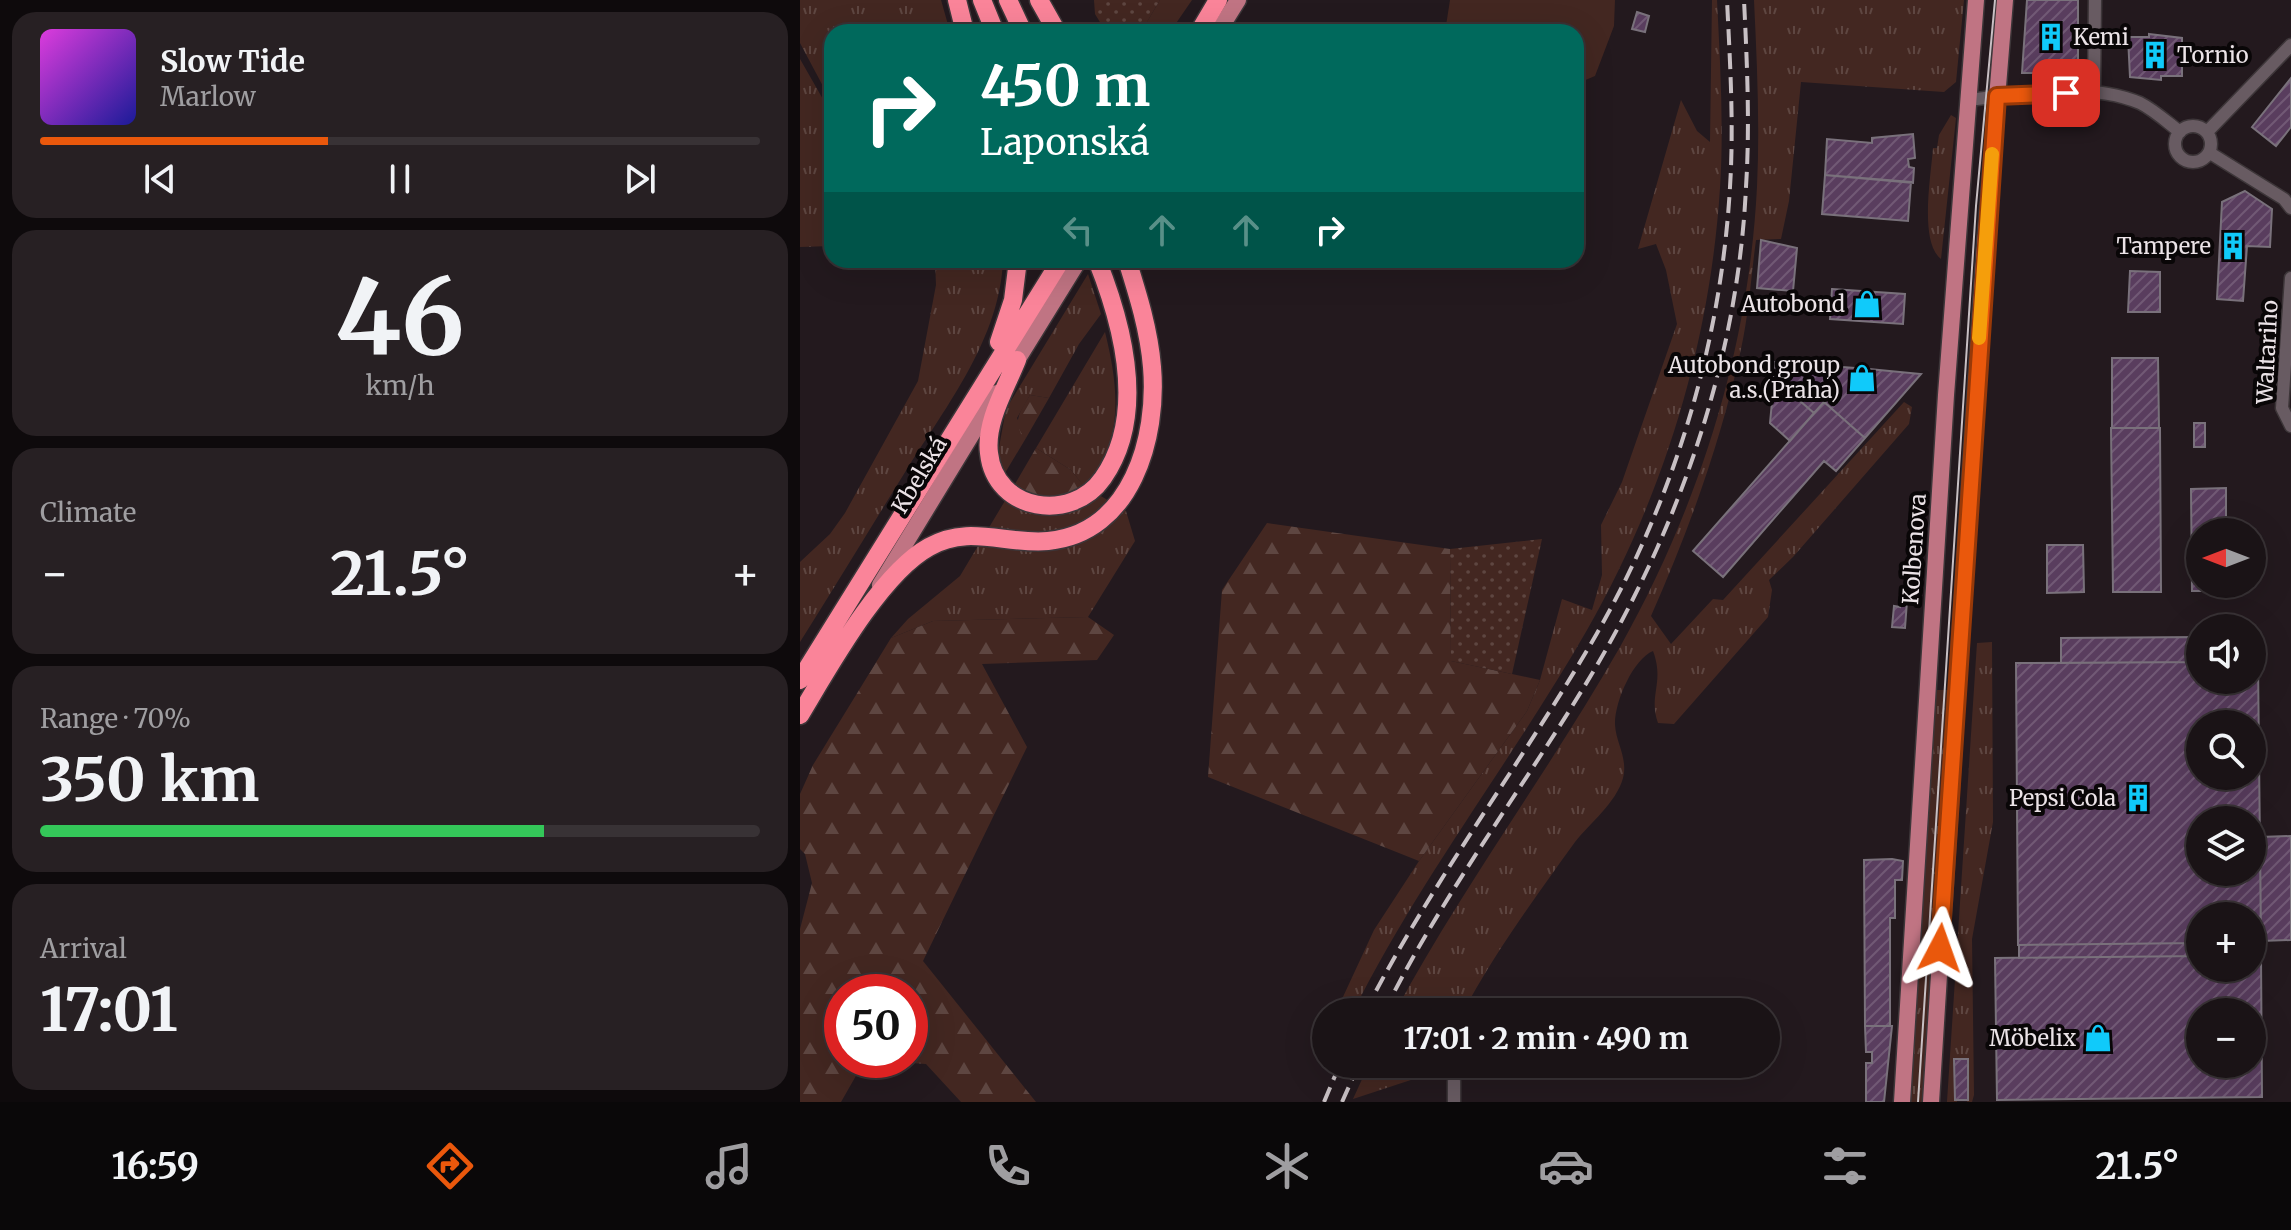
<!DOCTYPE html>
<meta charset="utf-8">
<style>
body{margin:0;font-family:Merriweather,serif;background:#272023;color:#f1f3f6;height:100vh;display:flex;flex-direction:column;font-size:30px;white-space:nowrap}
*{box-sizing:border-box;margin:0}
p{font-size:26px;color:#9f9ea1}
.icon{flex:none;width:44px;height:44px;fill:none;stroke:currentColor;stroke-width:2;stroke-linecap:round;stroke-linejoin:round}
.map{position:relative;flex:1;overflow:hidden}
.details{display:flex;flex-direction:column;gap:12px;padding:12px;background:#0e0a0c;width:800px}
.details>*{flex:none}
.top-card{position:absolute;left:24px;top:24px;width:760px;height:244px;border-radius:24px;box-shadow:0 8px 32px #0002,0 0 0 2px #383235;background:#00695c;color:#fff;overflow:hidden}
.needle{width:52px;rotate:270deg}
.buttons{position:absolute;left:1386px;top:518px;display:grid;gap:16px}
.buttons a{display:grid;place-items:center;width:80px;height:80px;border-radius:50%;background:#1a1316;box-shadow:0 8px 32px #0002,0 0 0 2px #383235;font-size:40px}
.speed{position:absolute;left:24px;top:974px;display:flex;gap:16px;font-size:40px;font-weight:700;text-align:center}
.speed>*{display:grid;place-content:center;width:104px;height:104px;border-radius:50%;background:#1a1316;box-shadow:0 8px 32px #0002,0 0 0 2px #383235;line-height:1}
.speed .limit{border:12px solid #d22;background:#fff;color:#111}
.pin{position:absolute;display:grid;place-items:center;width:68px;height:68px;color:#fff;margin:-34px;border-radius:16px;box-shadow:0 4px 12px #0006}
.me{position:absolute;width:88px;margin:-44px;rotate:4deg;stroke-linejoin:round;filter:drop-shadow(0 0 6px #0008)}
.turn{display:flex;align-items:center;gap:28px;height:168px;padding:0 24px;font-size:36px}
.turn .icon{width:104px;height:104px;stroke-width:2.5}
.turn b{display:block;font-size:56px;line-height:68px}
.lanes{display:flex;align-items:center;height:76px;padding:0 24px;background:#0003;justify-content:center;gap:40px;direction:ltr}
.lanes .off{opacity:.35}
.big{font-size:60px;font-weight:700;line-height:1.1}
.details .card{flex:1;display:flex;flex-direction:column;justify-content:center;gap:12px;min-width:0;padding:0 28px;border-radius:24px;background:#272023}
.details .dial{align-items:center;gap:0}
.dial b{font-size:104px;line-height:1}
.song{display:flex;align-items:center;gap:24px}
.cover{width:96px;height:96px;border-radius:12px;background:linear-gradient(135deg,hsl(300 70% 55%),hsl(240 70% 35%))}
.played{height:8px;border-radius:4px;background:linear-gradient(90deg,#ea580c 40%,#383235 40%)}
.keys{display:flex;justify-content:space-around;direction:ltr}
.heat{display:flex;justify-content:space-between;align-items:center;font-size:44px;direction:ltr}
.charge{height:12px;border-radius:6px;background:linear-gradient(90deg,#34c759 70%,#383235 0)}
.trip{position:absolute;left:512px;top:998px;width:468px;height:80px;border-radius:40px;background:#1a1316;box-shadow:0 8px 32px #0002,0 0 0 2px #383235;font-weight:700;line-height:80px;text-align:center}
.tab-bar{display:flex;height:128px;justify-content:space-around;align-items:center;background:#0a0809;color:#9f9ea1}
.tab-bar .icon{width:56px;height:56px}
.tab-bar .on{color:#ea580c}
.tab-bar b{font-size:36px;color:#f1f3f6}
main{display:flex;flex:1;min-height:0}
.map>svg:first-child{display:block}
.grass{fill:url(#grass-tufts)}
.forest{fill:url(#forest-firs)}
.park{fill:#432721}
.garden{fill:url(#garden-dots)}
.building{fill:url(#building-hatch);stroke:#79717b;stroke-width:2;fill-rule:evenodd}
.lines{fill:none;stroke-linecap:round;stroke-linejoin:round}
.minor-casing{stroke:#3d3639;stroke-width:15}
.major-casing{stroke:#3d3639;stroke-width:19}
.highway-casing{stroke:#3d3639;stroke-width:21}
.minor{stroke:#685b62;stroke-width:12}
.major{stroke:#c07483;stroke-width:16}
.highway{stroke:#fa8499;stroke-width:18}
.tram{stroke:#c8c0c4;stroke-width:2}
.rail{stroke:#c8c0c4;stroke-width:4;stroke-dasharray:16 8;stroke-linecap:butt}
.route-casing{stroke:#983908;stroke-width:20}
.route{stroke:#ea580c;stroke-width:14}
.slow{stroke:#f59e0b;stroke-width:14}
.labels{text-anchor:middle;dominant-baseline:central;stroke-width:8;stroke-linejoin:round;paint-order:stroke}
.poi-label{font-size:22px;fill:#ebe3e7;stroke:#090607;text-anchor:end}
.street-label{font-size:22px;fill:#ebe3e7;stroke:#090607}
</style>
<main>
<section class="details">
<div class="card">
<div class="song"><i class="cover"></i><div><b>Slow Tide</b><p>Marlow</p></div></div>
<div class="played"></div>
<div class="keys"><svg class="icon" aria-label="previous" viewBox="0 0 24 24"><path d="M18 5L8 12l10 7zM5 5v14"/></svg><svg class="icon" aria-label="pause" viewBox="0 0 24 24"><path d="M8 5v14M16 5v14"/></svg><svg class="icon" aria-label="next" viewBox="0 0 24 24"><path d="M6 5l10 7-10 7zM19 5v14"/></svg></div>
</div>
<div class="card dial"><b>46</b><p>km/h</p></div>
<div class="card"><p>Climate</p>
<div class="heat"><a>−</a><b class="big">21.5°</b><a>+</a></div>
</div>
<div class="card"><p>Range · 70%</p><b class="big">350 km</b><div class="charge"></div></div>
<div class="card"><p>Arrival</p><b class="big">17:01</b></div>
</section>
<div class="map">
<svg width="1491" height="1102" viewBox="0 0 1491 1102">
<defs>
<pattern id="grass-tufts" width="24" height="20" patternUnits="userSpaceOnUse" patternTransform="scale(2)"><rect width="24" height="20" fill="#432721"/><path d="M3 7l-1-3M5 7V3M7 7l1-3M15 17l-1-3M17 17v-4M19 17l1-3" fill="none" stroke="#5e4641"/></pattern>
<pattern id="forest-firs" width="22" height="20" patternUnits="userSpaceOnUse" patternTransform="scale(2)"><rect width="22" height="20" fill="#432721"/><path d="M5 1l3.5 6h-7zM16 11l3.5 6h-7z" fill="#5e4641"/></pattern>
<pattern id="garden-dots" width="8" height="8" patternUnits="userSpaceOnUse" patternTransform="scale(2)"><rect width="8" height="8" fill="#432721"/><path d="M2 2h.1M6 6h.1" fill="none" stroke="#5e4641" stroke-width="1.8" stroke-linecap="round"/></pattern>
<pattern id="building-hatch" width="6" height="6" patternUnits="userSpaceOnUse" patternTransform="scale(2)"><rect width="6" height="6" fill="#593d5e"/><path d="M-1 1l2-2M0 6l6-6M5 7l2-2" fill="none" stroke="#715975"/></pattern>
</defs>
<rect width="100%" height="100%" fill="#23191e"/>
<!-- grass -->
<path class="grass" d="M0,0H141L150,32H32V103L0,43Z
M360,0H392L370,32H341Z
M912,0H917C920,62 924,125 920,188C910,343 864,495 787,630C713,759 620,878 553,1012H536L574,930L619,861L727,711L740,680L762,599L792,610L802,575L801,525L822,482L877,324L866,270L856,244L838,249L881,100L897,131L910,142Z
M954,0H1164L1156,82L1144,92L1001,82L989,201L981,239L956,240C951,276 949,313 941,349C921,442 889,530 851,616L871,644L913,599L923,600L1104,402L1112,407L1109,424L993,557L969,580L972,590L968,617L874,724L858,723C848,695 865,683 853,651C833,659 814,703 815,725C816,743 828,758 823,778C816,803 790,823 775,842C736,896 694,954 663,1012H595C663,886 749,771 820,647C899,506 949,349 957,187C960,125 957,62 954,0Z
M0,59L32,115V246L0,247Z
M1151,115L1156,118L1141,259C1119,242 1131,176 1133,148H1137L1139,135Z
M135,260H203C200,338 147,405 107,469C71,527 36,585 0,642V562L30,534L45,513L118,381L136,285Z
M288,274L301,314L279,344L249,398L230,395L217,418L226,438L205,473L198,453L206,409Z
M305,332C318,385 326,442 284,486L326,511L335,541L288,617L133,621L91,638L108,619L160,576L215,484L283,485L271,470L236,448Z
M1192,642L1193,822L1172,939L1174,1095L1172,1102H1167L1168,1059H1155L1157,1102H1147L1177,643Z
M1134,690H1149L1123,1102H1109Z
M569,1064H631L620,1077L553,1099Z"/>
<!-- forest -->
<path class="forest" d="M230,395L249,398L226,438C210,424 221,410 230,395Z
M236,448L271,470L284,486C260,498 238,502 215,484Z
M467,523L650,549L651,661L740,680L727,711L619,861L408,777L422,590Z
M288,617L314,635L297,660L182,664L227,747L123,961L236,1102H161L126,1064L68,1060H110V992H42V1060H65L41,1102H0V929L12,883L5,854L0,849V794L13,765L91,638L133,621Z"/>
<!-- park -->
<path class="park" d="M650,0H815L814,26L795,76L776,84V32H645Z"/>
<!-- garden -->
<path class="garden" d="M294,0H360L341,32H306L295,14Z
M742,539L712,674L651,661L650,549Z"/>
<!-- building -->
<path class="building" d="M1227,0H1278V73H1222Z
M837,12L849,16L845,32L832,29Z
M1349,34L1382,38V76H1361V80L1330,77L1328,37H1349Z
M1491,78V127L1476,146L1452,127Z
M1113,134L1115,158L1108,159L1109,167L1114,168L1113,183L1025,175L1027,139L1072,143V138Z
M1025,175L1111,182L1108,221L1022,214Z
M1445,191L1472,209L1470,247L1447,246L1443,301L1417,299L1422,202Z
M961,240L997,248L993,291L957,288Z
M1330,271L1360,272V312H1328Z
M1032,289L1105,294L1103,324L1030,319Z
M1312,358H1358L1359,428H1312Z
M975,362L1069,369L1121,374L1065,438L1024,402L1014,413L1000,401L1001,393L973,391Z
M973,391L1001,393L1000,401L1014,413L990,441L970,423Z
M1024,402L1065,438L1036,471L1024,461L923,577L893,551Z
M1394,423H1405V447H1394Z
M1311,428H1360L1361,592H1313Z
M1426,488V532H1400V584H1426V591H1392L1391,489Z
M1247,545H1283L1284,592L1247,593Z
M1100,600L1107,601L1105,628L1092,627L1094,606L1100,607Z
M1400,637V662L1261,663V638Z
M1452,661H1458L1461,943H1452V916H1400V943L1218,945L1216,663L1400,662V680H1452ZM1400,724H1452V776H1400ZM1400,820H1452V872H1400Z
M1491,836V940L1461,941L1460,837Z
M1092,859L1103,861L1102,880H1095V918H1090V1026H1065L1064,860Z
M1400,943V956L1219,958V945Z
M1400,956V968H1452V956H1461L1462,1097L1197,1100L1195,958ZM1400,1012H1452V1064H1400Z
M1065,1026H1092L1084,1102H1066V1063H1072V1052H1066Z
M1154,1059H1168V1100H1155Z"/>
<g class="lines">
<defs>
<path id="minor" d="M1294,94L1295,0
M1167,100C1221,94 1288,81 1340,103C1354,110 1367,122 1380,132
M1375 144a18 18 0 1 1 36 0a18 18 0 1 1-36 0Z
M1407,132L1491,45
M1410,153L1484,199L1491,208
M1491,278L1482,408L1491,426
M654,1081V1102"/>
<path id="major" d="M418,32L438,0
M211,370L279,260
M80,585L197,393
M1102,1102L1146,395L1176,0
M1131,1102L1185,246L1205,0"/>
<path id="highway" d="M157,0L165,32
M182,0L195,32
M208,0L223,32
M239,0L257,32
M399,32L418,0
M199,342L213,300L218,260
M217,360C206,388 185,422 189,453C195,512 272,523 303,478C347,415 323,325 297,260
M0,680L261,260
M0,715C29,667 80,574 129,547C169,524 206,545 248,541C332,533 358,437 352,367C349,330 338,295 327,260"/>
</defs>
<!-- minor casing -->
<use href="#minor" class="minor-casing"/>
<!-- major casing -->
<use href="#major" class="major-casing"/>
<!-- highway casing -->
<use href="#highway" class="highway-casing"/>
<!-- minor -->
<use href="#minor" class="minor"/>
<!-- major -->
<use href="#major" class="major"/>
<!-- highway -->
<use href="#highway" class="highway"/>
<!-- tram -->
<path class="tram" d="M1118,1102L1176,206L1195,0"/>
<!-- rail -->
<path class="rail" d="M565,1012C632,881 722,763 796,635C874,499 921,345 930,187C934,125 930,62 927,0
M584,1012C643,893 725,786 793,672C880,525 938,359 946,187C950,125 947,62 944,0
M524,1102L540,1064
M542,1102L559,1064"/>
</g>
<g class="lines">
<defs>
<path id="route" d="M1140,948L1197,96L1266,93"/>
</defs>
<!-- route casing -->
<use href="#route" class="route-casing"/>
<!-- route -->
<use href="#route" class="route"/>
<!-- slow -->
<path class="slow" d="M1179,338L1192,154"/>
</g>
<!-- icons -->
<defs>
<symbol id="building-bare" viewBox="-9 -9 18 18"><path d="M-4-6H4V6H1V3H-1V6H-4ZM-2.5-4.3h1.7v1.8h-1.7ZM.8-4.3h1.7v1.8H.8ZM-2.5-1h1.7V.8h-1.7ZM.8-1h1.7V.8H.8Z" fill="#10cafa" stroke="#090607" stroke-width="2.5" paint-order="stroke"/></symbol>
<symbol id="shop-bare" viewBox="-9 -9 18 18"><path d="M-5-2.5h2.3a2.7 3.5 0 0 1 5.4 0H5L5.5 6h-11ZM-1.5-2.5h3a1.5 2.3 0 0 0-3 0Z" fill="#10cafa" stroke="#090607" stroke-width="2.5" paint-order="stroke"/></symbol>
</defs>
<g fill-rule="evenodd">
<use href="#building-bare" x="1231" y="17" width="40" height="40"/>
<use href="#building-bare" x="1335" y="35" width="40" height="40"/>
<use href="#building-bare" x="1413" y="226" width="40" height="40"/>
<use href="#shop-bare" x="1047" y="284" width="40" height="40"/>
<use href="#shop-bare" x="1042" y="358" width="40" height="40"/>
<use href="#building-bare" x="1318" y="778" width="40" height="40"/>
<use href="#shop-bare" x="1278" y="1018" width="40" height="40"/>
</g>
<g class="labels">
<!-- poi labels -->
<g class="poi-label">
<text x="1273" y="37" text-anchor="start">Kemi</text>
<text x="1377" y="55" text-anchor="start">Tornio</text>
<text x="1411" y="246">Tampere</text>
<text x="1045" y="304">Autobond</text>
<text x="1040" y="365">Autobond group<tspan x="1040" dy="25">a.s.(Praha)</tspan></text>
<text x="1316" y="798">Pepsi Cola</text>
<text x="1276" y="1038">Möbelix</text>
</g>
<!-- street labels -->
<g class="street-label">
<text transform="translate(1467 352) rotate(-87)">Waltariho</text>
<text transform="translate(119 475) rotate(-59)">Kbelská</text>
<text transform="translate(1114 549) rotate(-86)">Kolbenova</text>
</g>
</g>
</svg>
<div class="buttons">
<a><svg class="needle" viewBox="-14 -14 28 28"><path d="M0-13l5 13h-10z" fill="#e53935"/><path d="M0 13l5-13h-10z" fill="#9f9ea1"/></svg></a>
<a><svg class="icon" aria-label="sound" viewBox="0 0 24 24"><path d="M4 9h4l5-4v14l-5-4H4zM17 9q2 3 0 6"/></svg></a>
<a><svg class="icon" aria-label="search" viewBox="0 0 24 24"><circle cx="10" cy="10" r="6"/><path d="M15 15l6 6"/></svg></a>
<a><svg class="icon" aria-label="layers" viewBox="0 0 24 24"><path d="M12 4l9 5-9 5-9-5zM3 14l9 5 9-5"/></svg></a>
<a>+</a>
<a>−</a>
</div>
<div class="speed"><div class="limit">50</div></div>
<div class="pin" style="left:1266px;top:93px;background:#d93025"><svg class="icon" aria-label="arrive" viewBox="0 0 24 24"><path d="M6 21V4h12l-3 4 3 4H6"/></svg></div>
<svg class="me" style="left:1140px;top:948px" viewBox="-20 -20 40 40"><path d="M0-17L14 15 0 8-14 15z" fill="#ea580c" stroke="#fff" stroke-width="4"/></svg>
<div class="trip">17:01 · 2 min · 490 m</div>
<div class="top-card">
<div class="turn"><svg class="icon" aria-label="right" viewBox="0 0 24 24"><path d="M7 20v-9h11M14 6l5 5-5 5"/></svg><div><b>450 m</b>Laponská</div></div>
<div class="lanes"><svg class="icon off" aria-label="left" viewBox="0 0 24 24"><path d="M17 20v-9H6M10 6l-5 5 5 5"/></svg><svg class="icon off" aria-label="ahead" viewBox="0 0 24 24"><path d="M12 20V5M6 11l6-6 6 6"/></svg><svg class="icon off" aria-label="ahead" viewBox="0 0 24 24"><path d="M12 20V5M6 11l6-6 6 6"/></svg><svg class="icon" aria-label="right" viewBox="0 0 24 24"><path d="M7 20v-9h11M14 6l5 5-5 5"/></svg></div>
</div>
</div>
</main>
<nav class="tab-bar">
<b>16:59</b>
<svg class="icon on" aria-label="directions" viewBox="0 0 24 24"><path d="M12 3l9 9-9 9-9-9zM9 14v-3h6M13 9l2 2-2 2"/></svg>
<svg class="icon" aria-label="music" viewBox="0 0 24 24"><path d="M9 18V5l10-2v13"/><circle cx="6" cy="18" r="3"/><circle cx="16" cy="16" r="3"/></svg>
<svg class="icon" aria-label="phone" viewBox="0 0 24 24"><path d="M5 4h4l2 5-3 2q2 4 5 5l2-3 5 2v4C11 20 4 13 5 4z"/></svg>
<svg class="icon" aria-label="climate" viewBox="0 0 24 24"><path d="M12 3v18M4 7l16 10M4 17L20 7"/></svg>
<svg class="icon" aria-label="car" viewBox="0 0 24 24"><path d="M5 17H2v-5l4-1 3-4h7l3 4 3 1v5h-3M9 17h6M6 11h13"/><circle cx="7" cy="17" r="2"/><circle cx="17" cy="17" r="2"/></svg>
<svg class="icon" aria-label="filters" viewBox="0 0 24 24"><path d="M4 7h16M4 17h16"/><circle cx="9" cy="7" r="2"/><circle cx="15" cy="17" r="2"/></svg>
<b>21.5°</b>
</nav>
